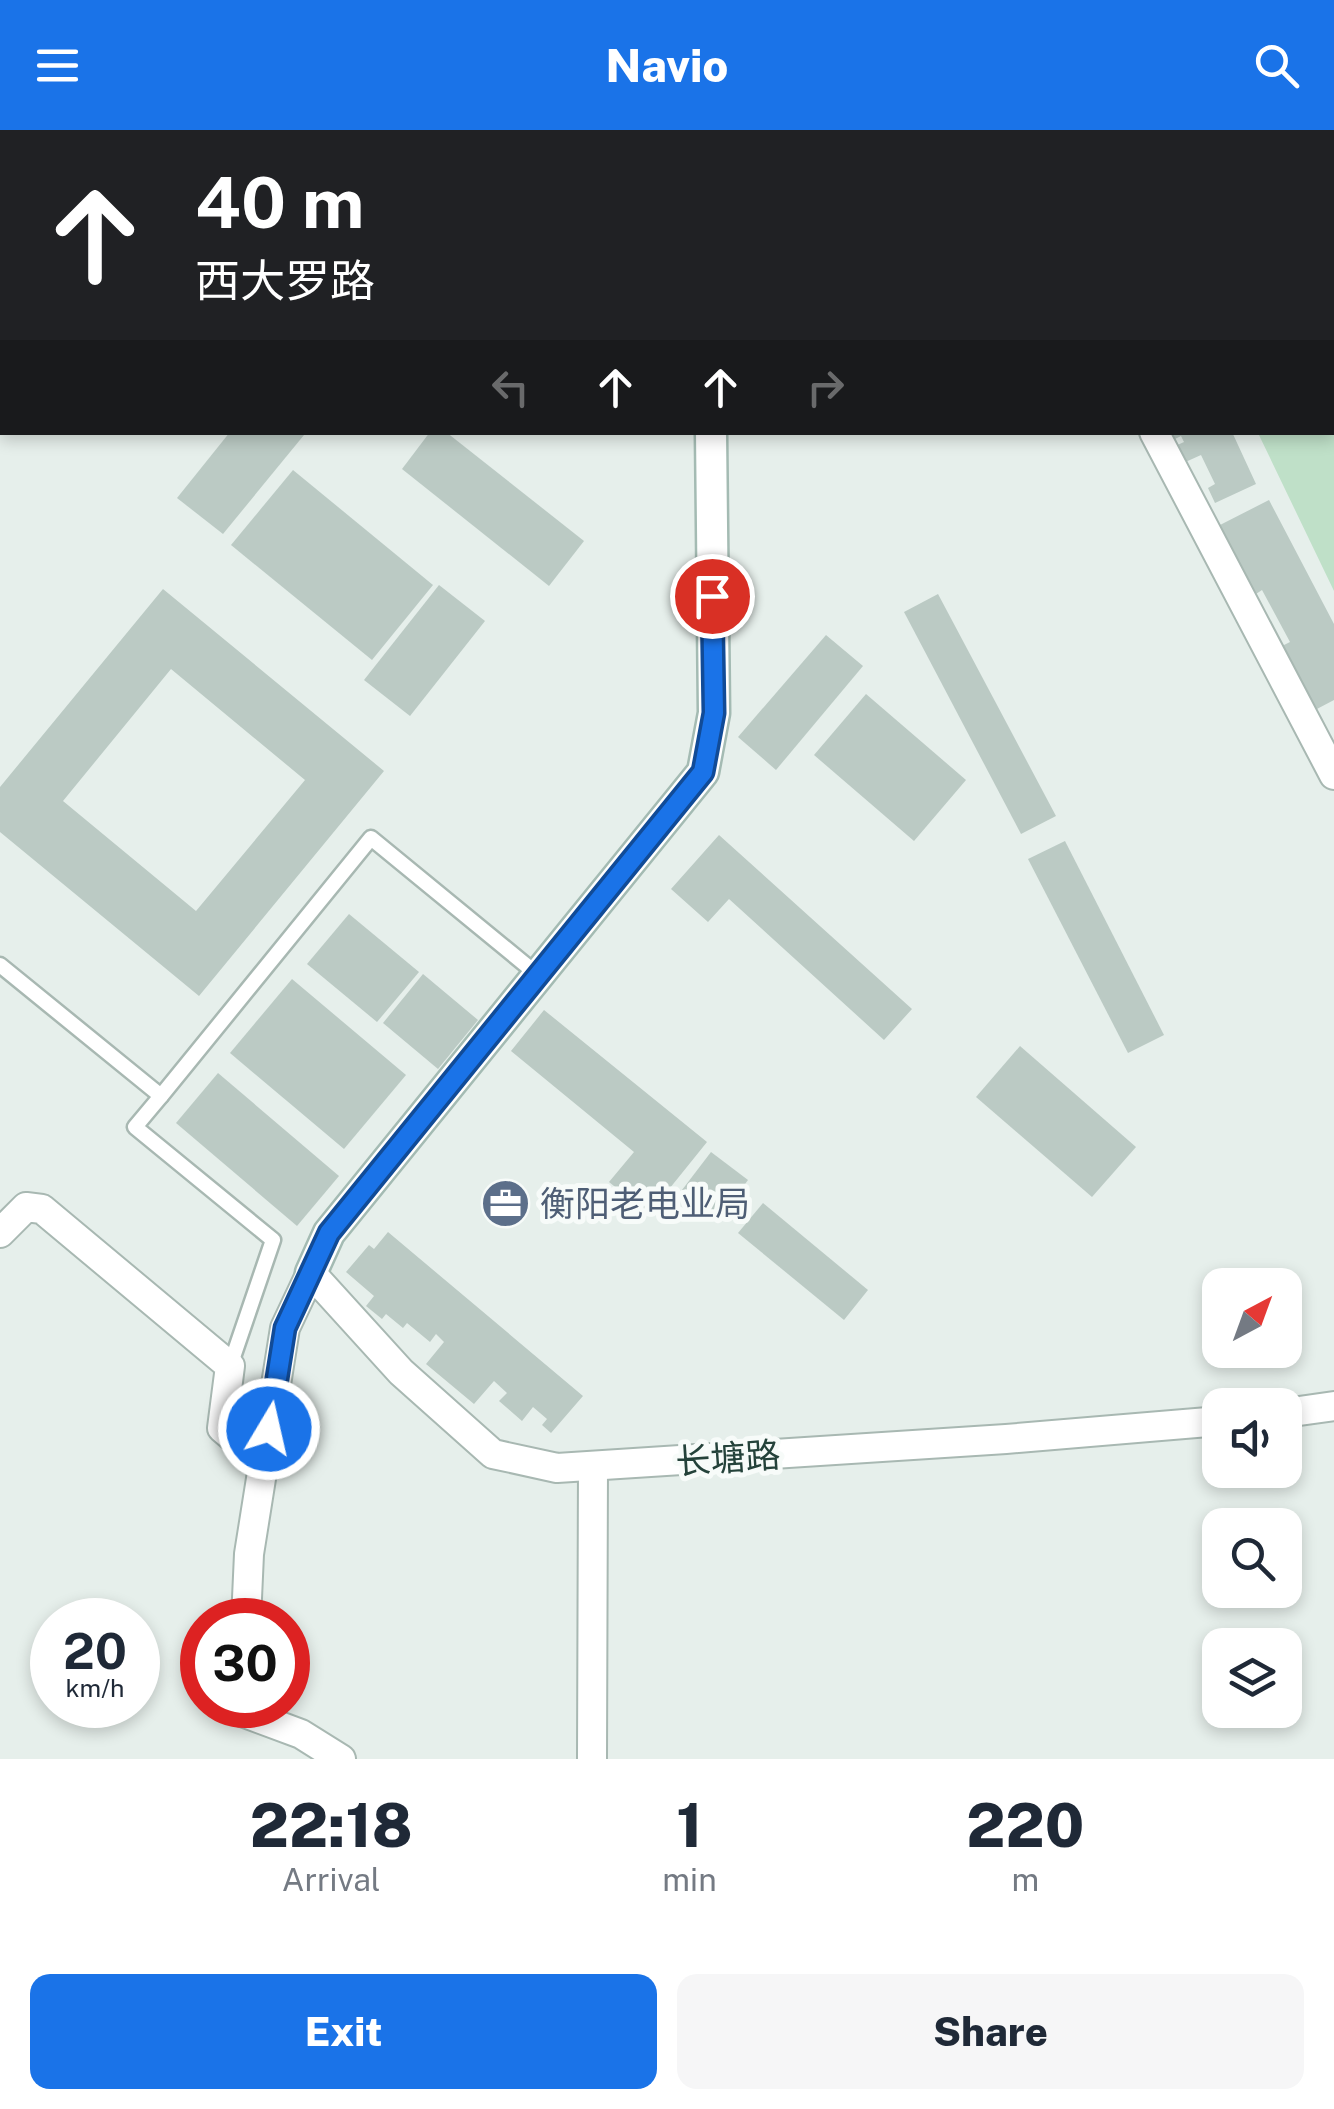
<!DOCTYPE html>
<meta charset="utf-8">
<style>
body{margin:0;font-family:"Public Sans","Noto Sans SC",sans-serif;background:#f6f6f7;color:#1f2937;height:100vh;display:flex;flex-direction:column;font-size:38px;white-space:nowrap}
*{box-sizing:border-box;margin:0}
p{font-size:32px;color:#747a83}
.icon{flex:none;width:55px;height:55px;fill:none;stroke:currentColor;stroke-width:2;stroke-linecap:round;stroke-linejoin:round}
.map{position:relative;height:1629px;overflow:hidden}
.panel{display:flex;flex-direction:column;background:#fff;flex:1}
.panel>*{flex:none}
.banner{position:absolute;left:0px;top:0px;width:1335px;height:305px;box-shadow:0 5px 15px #0003;background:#202124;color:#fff;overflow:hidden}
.needle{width:65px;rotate:41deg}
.buttons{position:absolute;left:1202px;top:1138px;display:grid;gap:20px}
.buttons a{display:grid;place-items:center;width:100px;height:100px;border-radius:20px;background:#fff;box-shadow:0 5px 15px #0003;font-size:50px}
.speed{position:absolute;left:30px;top:1468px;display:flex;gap:20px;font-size:50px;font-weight:700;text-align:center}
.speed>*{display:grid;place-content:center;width:130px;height:130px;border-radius:50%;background:#fff;box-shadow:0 5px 15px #0003;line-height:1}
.speed small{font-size:25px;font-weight:400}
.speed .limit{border:15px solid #d22;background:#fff;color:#111}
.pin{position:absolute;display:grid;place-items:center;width:85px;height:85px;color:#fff;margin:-42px;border:5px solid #fff;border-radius:50%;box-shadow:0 2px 10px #0007}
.me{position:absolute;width:110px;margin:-55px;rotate:9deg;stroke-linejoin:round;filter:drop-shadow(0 0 8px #0008)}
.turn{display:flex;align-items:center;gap:35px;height:210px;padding:0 30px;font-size:45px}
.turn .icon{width:130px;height:130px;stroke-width:2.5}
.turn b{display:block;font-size:70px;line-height:85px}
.lanes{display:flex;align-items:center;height:95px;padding:0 30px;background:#0003;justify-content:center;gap:50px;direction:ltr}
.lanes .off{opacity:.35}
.eta{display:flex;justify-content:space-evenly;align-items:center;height:170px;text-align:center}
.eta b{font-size:60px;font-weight:800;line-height:70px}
.action{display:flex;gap:20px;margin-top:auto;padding:20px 30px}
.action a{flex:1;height:115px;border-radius:20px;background:#1a73e8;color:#fff;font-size:40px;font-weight:800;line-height:115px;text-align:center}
.action a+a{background:#f6f6f7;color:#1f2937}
header{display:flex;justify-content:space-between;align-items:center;height:130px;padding:0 30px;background:#1a73e8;color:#fff;font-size:45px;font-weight:800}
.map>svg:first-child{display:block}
</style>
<header><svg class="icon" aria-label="menu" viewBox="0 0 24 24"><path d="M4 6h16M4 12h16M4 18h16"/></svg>Navio<svg class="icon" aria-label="search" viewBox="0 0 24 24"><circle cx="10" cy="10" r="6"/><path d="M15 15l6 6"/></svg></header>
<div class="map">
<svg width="1334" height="1629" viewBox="0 0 1334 1629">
<rect width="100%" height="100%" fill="#e6efeb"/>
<!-- green -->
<polygon fill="#bfe0c8" points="1265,0 1334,0 1334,461 1258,303 1332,302 1332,2"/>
<!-- building -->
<g fill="#bbcac4" fill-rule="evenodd">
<polygon points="230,302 304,305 223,404 177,368"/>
<polygon points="430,302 446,302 584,411 549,456 402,339"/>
<polygon points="1162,302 1232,302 1256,354 1215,373 1208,358 1215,354 1201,325 1181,334 1173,317 1184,312 1181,306 1167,313"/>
<polygon points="293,340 433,455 372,530 231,415"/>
<polygon points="1269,370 1334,494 1334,570 1315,580 1282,516 1290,512 1262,460 1256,464 1220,395"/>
<polygon points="439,455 485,491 410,586 364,550"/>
<path d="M163,459l221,182 -185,225 -199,-164v-45zM171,539l134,111 -109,131 -133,-110z"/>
<polygon points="938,464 1056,686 1021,704 904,482"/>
<polygon points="826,505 863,536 776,640 738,607"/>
<polygon points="866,564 966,650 914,711 814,625"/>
<polygon points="719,705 912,879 884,910 729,769 708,792 671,759"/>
<polygon points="1065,711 1164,905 1128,923 1028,729"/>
<polygon points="349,784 419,842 377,892 307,834"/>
<polygon points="423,844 478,890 438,939 383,893"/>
<polygon points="292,849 406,945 344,1019 230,923"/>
<polygon points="544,880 707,1012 649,1084 609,1052 634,1022 511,921"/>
<polygon points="1020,916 1136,1017 1092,1067 976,967"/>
<polygon points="218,943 339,1046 297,1096 176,993"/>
<polygon points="711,1022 748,1050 720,1088 682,1060"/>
<polygon points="763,1073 868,1160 844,1190 738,1103"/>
<polygon points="388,1102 583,1266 551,1303 542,1295 547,1289 533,1277 522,1291 499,1271 507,1263 494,1251 474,1274 426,1234 444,1212 436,1204 430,1212 407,1193 403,1198 386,1184 382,1189 366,1176 374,1166 346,1142 369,1115 374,1119"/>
</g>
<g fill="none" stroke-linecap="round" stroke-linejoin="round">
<defs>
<g id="lane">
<polyline points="0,835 161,966 371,708 538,845"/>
<polyline points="161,966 135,997 273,1110 230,1236"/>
</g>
<g id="street">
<polyline points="995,0 996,2"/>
<polyline points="49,2 57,0"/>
<polyline points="0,17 2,16"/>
<polyline points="1154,302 1334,645"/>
<polyline points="0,1103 26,1077 42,1079 230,1236 222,1298 263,1333"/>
<polyline points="1285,1283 1334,1276"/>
<polyline points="246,1490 249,1424 285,1198 311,1143 401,1242 493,1324 557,1338 1006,1309 1220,1291"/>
<polyline points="242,1575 242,1582 301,1604 341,1629"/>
<polyline points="592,1629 593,1336"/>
</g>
<g id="secondary">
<polyline points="782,2 783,0"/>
<polyline points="311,1143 329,1103 703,642 714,583 711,302"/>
</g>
</defs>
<!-- lane casing -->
<use href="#lane" stroke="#a8b8b2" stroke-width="19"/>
<!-- street casing -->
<use href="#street" stroke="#a8b8b2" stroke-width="32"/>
<!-- secondary casing -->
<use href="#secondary" stroke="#a4bbb3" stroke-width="35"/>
<!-- lane -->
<use href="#lane" stroke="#fff" stroke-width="14"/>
<!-- street -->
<use href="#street" stroke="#fff" stroke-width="28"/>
<!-- secondary -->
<use href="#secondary" stroke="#fff" stroke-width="30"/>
</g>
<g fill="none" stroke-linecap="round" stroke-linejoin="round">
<defs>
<polyline id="route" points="269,1299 285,1198 329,1103 703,642 714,583 712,466"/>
</defs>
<!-- route casing -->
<use href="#route" stroke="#114b97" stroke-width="25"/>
<!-- route -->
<use href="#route" stroke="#1a73e8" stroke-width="18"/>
</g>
<!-- icons -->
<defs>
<symbol id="office-disc" viewBox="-11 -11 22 22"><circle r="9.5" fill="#5c6f8a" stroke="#f7fbf9"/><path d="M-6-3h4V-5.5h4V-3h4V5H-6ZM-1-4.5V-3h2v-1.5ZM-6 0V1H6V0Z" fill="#fff"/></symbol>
</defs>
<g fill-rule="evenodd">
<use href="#office-disc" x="478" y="1046" width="55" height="55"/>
</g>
<g text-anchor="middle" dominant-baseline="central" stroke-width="10" stroke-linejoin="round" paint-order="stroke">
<!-- service labels -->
<g font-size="35" fill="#4e5e75" stroke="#f7fbf9" text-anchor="start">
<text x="540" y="1073">衡阳老电业局</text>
</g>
<!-- street labels -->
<g font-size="35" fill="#24423a" stroke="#f7fbf9">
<text transform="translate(728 1328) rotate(-4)">长塘路</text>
</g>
</g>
</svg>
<div class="buttons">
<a><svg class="needle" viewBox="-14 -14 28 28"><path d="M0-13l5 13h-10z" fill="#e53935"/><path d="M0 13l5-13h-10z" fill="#747a83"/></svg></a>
<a><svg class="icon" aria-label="sound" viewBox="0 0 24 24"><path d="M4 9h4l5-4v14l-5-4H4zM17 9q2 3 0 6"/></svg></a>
<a><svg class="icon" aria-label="search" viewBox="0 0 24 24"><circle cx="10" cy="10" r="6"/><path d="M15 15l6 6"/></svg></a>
<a><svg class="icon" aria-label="layers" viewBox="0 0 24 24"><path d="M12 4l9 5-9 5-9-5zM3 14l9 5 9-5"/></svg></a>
</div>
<div class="speed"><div>20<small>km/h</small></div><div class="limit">30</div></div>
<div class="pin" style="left:712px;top:466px;background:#d93025"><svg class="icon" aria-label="arrive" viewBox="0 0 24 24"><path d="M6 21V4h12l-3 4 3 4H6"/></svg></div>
<svg class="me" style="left:269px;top:1299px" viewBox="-20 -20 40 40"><circle r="17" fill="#1a73e8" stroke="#fff" stroke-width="3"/><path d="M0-11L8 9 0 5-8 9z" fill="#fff"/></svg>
<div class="banner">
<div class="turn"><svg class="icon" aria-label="ahead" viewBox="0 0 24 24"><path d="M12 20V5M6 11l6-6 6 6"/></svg><div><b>40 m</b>西大罗路</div></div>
<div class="lanes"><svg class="icon off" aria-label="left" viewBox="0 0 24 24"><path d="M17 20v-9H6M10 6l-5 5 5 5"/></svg><svg class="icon" aria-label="ahead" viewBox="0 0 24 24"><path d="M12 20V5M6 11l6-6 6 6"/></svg><svg class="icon" aria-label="ahead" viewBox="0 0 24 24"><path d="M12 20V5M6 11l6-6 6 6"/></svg><svg class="icon off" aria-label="right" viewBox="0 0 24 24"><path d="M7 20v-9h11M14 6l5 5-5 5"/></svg></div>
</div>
</div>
<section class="panel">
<div class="eta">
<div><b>22:18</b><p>Arrival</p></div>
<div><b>1</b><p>min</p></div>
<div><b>220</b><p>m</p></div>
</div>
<div class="action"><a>Exit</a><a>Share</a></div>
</section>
